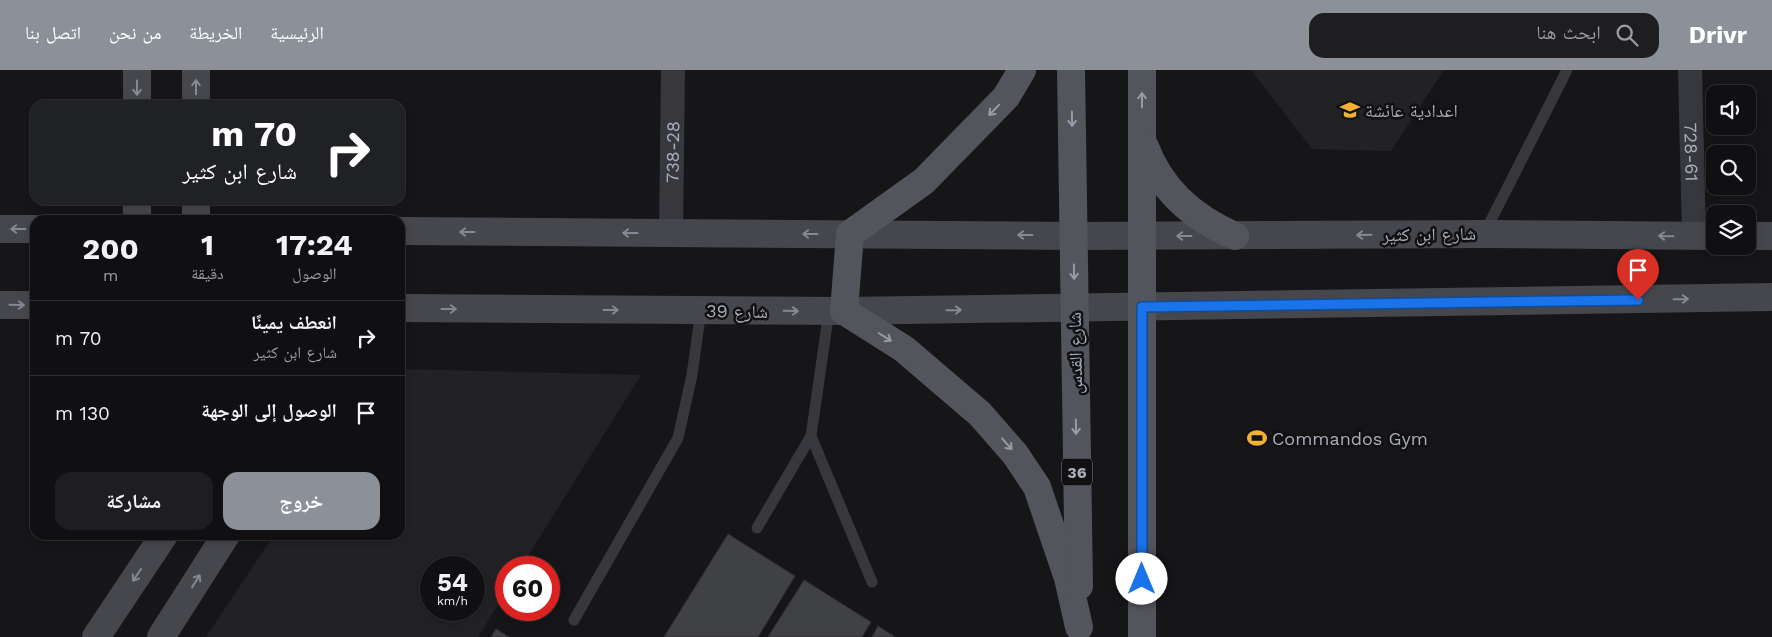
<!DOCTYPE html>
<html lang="ar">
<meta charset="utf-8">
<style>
body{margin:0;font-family:"Work Sans","Noto Naskh Arabic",sans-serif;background:#1e1e20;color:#f1f3f6;direction:rtl;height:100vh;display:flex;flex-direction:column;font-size:19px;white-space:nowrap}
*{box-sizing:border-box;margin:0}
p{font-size:16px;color:#9c9d9f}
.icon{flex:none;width:28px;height:28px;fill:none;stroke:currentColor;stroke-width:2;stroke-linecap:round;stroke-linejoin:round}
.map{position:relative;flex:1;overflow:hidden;direction:ltr}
.details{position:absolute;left:30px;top:145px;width:375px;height:325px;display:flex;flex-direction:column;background:#101012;border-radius:15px;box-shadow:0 2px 8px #0003,0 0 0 1px #303032;direction:rtl}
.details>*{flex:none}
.guide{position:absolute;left:30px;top:30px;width:375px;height:105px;border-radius:15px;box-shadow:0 2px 8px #0003,0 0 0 1px #303032;direction:rtl;background:#202124;color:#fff;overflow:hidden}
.controls{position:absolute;left:1706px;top:15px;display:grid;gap:10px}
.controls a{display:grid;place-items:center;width:50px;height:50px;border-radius:10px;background:#101012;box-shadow:0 2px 8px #0003,0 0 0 1px #303032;font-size:25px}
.speed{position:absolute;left:420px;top:486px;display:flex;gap:10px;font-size:25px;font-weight:700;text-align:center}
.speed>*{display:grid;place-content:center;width:65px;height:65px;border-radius:50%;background:#101012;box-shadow:0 2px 8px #0003,0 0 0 1px #303032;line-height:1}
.speed small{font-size:12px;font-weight:400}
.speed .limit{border:8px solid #d22;background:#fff;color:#111}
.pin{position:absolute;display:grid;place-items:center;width:42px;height:42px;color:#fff;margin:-51px -21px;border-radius:50% 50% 50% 0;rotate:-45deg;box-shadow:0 0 5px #0007}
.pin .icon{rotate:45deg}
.me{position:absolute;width:55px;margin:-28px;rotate:0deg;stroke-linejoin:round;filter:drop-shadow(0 0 4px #0008)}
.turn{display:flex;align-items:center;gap:18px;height:105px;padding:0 25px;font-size:22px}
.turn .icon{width:65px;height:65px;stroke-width:2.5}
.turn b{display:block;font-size:35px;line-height:42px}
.eta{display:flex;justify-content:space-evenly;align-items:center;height:85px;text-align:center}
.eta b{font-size:30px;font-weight:700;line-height:35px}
.action{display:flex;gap:10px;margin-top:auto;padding:10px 25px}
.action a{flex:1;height:58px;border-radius:15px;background:#8c9099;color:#fff;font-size:20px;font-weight:700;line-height:58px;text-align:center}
.action a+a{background:#1e1e20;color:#f1f3f6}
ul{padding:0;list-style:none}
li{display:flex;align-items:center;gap:15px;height:75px;padding:0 25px;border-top:1px solid #303032}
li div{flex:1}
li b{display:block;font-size:19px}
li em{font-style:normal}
header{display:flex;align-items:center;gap:30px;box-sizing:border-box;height:70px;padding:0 25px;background:#8c9099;color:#fff}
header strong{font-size:24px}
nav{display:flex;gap:28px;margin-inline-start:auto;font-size:18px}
.search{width:350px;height:45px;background:#1e1e20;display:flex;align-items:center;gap:12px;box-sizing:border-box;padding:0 18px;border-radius:15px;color:#9c9d9f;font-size:19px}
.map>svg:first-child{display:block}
</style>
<header>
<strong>Drivr</strong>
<div class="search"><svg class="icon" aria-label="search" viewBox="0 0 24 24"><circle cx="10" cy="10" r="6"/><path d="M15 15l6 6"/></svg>ابحث هنا</div>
<nav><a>الرئيسية</a><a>الخريطة</a><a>من نحن</a><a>اتصل بنا</a></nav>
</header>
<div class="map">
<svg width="1772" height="567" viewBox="0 0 1772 567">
<rect width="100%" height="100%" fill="#161618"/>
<!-- built -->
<g fill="#222225" fill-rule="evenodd">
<polygon points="1251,0 1444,0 1391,81 1312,79"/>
<path d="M400,299l241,6 -120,192 -15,1v24l-28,45h-272l68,-102h126zM431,498h43v42h-43z"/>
</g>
<!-- building -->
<g fill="#404145" stroke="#303034">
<polygon points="728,464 795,506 758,567 664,567"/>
<polygon points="804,510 871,552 862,567 768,567"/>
<polygon points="878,556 895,567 872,567"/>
<polygon points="496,559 509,567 491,567"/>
</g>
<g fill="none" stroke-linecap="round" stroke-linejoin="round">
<!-- lane -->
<g stroke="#37383d" stroke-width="11">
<polyline points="1484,164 1567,0"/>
<polyline points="829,241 811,366 872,512"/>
<polyline points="757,458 811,366"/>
<polyline points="574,550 678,368 692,305 701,240"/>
</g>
<!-- street -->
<g stroke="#37383d" stroke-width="24">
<path id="s1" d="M1690,0l4,166"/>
<path id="s2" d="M671,163l2,-163"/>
</g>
<!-- secondary -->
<g stroke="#45474d" stroke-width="28">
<polyline points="196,0 196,35"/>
<polyline points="137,35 137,0"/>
<polyline points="196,130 196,150"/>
<polyline points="137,150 137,130"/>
<polyline points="0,159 35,159"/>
<polyline points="400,161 1074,166 1484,164 1715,166"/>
<polyline points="1748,166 1772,166"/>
<polyline points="0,235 35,235"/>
<polyline points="400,238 844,241 1772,227"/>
<polyline points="96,567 164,465"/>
<polyline points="161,567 226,465"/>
</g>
<!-- primary -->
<g stroke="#53555c" stroke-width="28">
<polyline points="1022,0 1006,27 924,111 850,164 844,241 904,279 980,344 1015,384 1037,417 1068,508 1079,557"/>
<polyline points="1071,0 1079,516"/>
<polyline points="1142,0 1142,567"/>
<path d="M1145,77c16,43 48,71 90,89"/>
</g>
</g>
<!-- one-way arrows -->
<defs><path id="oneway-shaft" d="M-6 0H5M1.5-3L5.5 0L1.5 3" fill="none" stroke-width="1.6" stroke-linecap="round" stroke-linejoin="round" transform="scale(1.25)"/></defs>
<g stroke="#858993">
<use href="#oneway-shaft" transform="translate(196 17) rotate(-90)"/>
<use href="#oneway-shaft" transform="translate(137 18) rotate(90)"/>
<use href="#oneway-shaft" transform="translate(18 159) rotate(-180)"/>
<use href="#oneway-shaft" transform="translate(467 162) rotate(-180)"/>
<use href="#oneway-shaft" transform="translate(630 163) rotate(-180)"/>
<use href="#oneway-shaft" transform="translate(810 164) rotate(-180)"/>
<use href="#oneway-shaft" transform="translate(1025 165) rotate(-180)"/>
<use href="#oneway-shaft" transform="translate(1364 165) rotate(179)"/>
<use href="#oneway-shaft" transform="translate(1184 166) rotate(-180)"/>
<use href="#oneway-shaft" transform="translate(1666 166) rotate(-179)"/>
<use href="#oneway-shaft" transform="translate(1681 229) rotate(-1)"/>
<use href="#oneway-shaft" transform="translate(17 235) rotate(1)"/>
<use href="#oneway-shaft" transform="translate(449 239)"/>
<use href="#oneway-shaft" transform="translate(611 240)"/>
<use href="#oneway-shaft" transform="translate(954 240) rotate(-1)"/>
<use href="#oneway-shaft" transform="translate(791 241) rotate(1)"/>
<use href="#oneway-shaft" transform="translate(137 505) rotate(124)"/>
<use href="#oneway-shaft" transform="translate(196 511) rotate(-58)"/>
</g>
<g stroke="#979ba6">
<use href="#oneway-shaft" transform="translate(1142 30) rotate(-90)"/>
<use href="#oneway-shaft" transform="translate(994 40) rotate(134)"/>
<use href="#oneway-shaft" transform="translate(1072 49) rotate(89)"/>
<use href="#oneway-shaft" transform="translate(1074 202) rotate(89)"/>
<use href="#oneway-shaft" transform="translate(885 267) rotate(32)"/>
<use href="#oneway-shaft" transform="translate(1076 357) rotate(89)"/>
<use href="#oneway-shaft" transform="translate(1007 374) rotate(48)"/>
</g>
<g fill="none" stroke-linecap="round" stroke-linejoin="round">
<defs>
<polyline id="route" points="1142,509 1142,237 1638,230"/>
</defs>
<!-- route casing -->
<use href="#route" stroke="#114b97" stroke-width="12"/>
<!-- route -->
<use href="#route" stroke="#1a73e8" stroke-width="9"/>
</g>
<!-- icons -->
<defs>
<symbol id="school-bare" viewBox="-9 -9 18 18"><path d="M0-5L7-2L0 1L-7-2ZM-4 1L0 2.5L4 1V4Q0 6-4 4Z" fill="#f2b134" stroke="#111113" stroke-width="2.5" paint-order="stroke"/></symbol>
<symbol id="stadium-bare" viewBox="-9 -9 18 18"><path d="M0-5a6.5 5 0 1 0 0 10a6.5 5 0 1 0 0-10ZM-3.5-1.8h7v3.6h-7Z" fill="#f2b134" stroke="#111113" stroke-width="2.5" paint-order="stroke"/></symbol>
</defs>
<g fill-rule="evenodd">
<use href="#school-bare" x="1336" y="26" width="28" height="28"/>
<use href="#stadium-bare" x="1243" y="354" width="28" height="28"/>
</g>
<g text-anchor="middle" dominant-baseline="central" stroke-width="5" stroke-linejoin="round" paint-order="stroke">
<!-- shield labels -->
<rect fill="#111113" stroke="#7b7e86" stroke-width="1" x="1062" y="388.5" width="30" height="27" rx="4"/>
<g font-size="16" font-weight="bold" fill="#a8adb8">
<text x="1077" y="402">36</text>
</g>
<!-- poi labels -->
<g font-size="18" fill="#a8adb8" stroke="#111113" text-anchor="start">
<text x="1365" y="40">اعدادية عائشة</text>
<text x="1272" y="368">Commandos Gym</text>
</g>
<!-- street labels -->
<g font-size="18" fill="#a8adb8" stroke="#111113">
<text stroke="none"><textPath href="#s2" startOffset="81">738-28</textPath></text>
<text stroke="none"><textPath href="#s1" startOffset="82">728-61</textPath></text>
<text transform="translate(1429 164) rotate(-1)">شارع ابن كثير</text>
<text transform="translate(737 241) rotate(1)">شارع 39</text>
<text transform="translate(1075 283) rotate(-91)">شارع القدس</text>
</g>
</g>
</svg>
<div class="controls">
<a><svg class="icon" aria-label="sound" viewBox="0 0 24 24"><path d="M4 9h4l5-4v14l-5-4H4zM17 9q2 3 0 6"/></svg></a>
<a><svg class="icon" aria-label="search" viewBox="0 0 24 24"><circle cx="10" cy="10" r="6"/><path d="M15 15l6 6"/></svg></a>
<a><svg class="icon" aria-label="layers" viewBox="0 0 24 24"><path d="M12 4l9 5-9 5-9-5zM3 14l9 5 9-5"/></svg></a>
</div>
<div class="speed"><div>54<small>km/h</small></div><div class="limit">60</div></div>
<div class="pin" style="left:1638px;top:230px;background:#d93025"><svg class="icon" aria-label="arrive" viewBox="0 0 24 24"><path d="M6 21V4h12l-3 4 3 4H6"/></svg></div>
<svg class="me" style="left:1142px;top:509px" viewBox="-20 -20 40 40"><circle r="19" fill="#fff"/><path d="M0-13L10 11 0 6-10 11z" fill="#1a73e8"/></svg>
<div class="guide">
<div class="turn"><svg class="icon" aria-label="right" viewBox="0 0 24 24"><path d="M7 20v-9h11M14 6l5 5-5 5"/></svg><div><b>70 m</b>شارع ابن كثير</div></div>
</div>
<section class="details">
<div class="eta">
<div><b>17:24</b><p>الوصول</p></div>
<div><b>1</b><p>دقيقة</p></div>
<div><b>200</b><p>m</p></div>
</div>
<ul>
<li><svg class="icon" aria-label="right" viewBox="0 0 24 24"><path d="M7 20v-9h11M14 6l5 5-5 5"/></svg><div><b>انعطف يمينًا</b><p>شارع ابن كثير</p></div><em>70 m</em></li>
<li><svg class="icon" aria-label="arrive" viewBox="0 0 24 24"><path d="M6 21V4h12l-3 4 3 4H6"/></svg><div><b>الوصول إلى الوجهة</b></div><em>130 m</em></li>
</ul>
<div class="action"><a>خروج</a><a>مشاركة</a></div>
</section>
</div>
